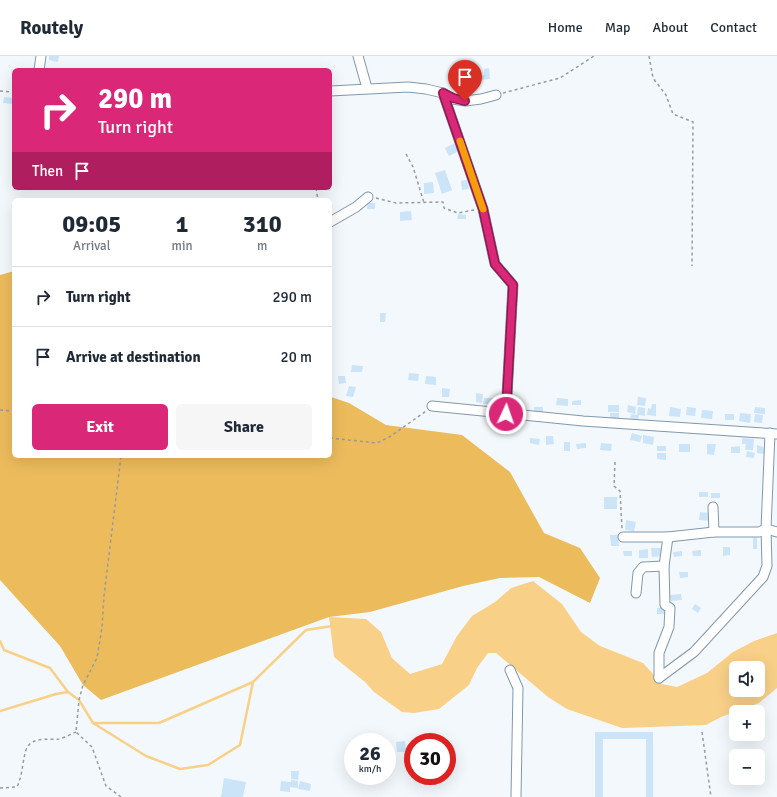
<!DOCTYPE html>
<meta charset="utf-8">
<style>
body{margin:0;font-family:Signika,sans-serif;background:#f6f6f7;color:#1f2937;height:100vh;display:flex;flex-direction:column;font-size:15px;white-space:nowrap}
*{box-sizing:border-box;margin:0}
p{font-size:13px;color:#747a83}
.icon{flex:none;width:22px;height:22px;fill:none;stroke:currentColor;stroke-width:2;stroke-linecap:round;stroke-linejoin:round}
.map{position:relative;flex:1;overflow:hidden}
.side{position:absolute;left:12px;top:142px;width:320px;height:260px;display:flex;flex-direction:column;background:#fff;border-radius:6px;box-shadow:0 4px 16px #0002}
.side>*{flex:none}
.banner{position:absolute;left:12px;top:12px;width:320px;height:122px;border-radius:6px;box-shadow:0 4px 16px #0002;background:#db2777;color:#fff;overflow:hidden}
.controls{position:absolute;left:729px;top:605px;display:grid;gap:8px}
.controls a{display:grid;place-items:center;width:36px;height:36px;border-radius:6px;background:#fff;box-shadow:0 4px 16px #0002;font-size:20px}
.speed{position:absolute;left:344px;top:677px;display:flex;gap:8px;font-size:20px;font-weight:700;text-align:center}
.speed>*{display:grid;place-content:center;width:52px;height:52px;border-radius:50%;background:#fff;box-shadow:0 4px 16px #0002;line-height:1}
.speed small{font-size:10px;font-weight:400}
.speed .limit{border:6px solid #d22;background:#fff;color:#111}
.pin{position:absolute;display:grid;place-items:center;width:34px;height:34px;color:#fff;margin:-41px -17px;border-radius:50% 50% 50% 0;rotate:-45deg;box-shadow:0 0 4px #0007}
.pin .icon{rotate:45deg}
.me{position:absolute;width:44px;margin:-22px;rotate:3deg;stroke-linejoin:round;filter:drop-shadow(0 0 3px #0008)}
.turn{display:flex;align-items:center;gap:14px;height:84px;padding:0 20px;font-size:18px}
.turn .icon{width:52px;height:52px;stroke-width:2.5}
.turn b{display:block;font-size:28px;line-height:34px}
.then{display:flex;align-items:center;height:38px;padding:0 20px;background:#0003;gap:8px;font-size:15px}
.eta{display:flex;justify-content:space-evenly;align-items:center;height:68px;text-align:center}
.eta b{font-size:24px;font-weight:700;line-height:28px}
.cta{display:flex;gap:8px;margin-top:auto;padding:8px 20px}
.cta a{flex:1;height:46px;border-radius:6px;background:#db2777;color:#fff;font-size:16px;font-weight:700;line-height:46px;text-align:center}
.cta a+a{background:#f6f6f7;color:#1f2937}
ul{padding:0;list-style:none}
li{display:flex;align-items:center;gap:12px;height:60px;padding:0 20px;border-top:1px solid #e0e1e3}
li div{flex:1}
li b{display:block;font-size:15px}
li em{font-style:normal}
header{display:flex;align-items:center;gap:24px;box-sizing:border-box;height:56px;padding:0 20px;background:#fff;border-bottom:1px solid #e0e1e3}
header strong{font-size:19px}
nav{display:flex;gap:22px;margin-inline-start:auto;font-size:14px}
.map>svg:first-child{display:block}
</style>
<header>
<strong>Routely</strong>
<nav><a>Home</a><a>Map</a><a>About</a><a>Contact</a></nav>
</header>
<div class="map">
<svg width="777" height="741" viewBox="0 0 777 741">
<rect width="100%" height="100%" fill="#f3f8fc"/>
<!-- forest -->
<polygon fill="#ecbb5c" points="14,215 14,400 330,400 330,338 331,341 349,347 386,369 462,379 510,416 544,477 580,492 600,522 590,547 539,521 500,522 463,530 370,556 329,561 101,644 83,629 60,590 0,524 0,219"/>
<!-- water -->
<path fill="#f8d088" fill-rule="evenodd" d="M533,525l29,23 19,28 19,14 43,17 19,21 15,3 30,-14 26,-21 21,-11 23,-8v55l-18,15 -38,14 -15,8 -84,3 -55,-19 -19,-12 -52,-44h-8l-11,15 -8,17 -30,24 -25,4 -12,-1 -28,-20 -9,-10 -31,-25 -5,-40 37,2 15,13 11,26 18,16 32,-10 15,-28 15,-20 23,-14 16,-14zM736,612h22v22h-22z"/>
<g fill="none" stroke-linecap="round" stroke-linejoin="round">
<!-- stream -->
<g stroke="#f8d088" stroke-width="2.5">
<polyline points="0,585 4,594 50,612 68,636 79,644 93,667 159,667 253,626 306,574 332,570"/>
<polyline points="0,655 56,638 68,636"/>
<polyline points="93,667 146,700 180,713 208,709 240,689 253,626"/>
</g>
</g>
<!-- building -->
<g fill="#cbe4f7">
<polygon points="49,0 59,0 58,6 49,4"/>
<polygon points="489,12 490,23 479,24 479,20 484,19 484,13"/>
<polygon points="475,28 476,35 467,36 466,30"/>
<polygon points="4,41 13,42 13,48 3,47"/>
<polygon points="455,87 459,95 449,100 445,92"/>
<polygon points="445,114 452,134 442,138 435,117"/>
<polygon points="467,124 469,133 462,134 461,125"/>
<polygon points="433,126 434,137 424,138 424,127"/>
<rect x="367" y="147" width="8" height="6"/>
<polygon points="411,155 412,164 400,165 400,156"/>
<polygon points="458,158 466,159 466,163 457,163"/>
<polygon points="380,257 386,257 385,266 380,266"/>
<polygon points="352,309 363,310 362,316 351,316"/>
<polygon points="409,317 419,318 418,325 408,324"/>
<polygon points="338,320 345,320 346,327 339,328"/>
<polygon points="426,320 436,321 436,329 425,328"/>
<polygon points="349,330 356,331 353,341 346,340"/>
<polygon points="442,332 450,333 449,341 442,341"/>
<polygon points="476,337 483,338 482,347 476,346"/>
<polygon points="638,341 646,342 645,350 637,349"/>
<polygon points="484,342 493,342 492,348 483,348"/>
<polygon points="557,342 568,343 568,350 556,349"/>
<polygon points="581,344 581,349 572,349 572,345"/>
<polygon points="652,348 656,348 656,360 647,359 648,352 651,353"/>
<rect x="608" y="349" width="11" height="7"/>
<polygon points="628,349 636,351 635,358 627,356"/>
<rect x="534" y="351" width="9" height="5"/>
<polygon points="638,351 645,352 645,360 639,359 638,363 630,362 631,358 637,359"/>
<polygon points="670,351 681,353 680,361 669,360"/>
<polygon points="687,351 696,352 695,360 686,359"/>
<polygon points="755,351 765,352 765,358 754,357"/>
<polygon points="702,354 713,355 712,363 701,362"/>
<rect x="610" y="357" width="9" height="5"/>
<polygon points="740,357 751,358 750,367 739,365"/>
<rect x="725" y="358" width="9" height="6"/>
<polygon points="755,358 763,359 762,367 754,366"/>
<polygon points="632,377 642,380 640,386 630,384"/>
<polygon points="643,379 654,381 653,389 643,387"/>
<polygon points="546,380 553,380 554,388 546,389"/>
<polygon points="530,382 540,383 539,389 530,387"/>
<polygon points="742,382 754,383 753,394 745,394 746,388 742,388"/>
<rect x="564" y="386" width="6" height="9"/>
<polygon points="586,387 586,392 577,393 576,388"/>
<polygon points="601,387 612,388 611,395 600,394"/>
<rect x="679" y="388" width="11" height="8"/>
<polygon points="707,388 716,388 714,399 707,398"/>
<polygon points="757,389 766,392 765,398 757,397"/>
<rect x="657" y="390" width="9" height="5"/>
<polygon points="740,390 740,397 731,397 731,391"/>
<polygon points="747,395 755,397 754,402 746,401"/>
<polygon points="657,397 666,397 666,404 657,403"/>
<rect x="699" y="436" width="9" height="5"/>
<rect x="711" y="437" width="9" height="5"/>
<rect x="604" y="441" width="13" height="12"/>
<polygon points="700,456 711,457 710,465 699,464"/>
<polygon points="626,464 636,466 634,475 625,474"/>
<polygon points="610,479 618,479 619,490 611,490"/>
<rect x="753" y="482" width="4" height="11"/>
<polygon points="723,491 730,491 730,499 723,500"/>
<polygon points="651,492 662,492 662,500 652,501"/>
<polygon points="648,493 648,502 639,502 639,494"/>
<polygon points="701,494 701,500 693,500 692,495"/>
<polygon points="623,495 632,495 632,500 624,500"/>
<polygon points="682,495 682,500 674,501 673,496"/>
<polygon points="679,516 688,516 688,521 680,522"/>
<polygon points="681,538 682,544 671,545 670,539"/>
<polygon points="695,548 701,552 698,557 692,553"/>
<rect x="657" y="552" width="10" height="6"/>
<polygon points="595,676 653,676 653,741 646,741 646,683 603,683 603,741 595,741"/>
<polygon points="405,685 406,696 397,696 396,686"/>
<polygon points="291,715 299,715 298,724 291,723"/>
<polygon points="372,720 386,720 387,724 373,726"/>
<polygon points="224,722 246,726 243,741 221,741"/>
<polygon points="291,724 298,725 298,732 290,731 290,736 280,735 281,725 291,726"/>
<polygon points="300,725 311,728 310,735 298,733"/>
</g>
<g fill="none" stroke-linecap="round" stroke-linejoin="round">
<defs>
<g id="minor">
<polyline points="358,0 367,32"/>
<polyline points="39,14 41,0"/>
<polyline points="330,35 408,31 426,33 443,37 453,43 465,45 481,43 496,39"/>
<polyline points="443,37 483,153 495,208 513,229 506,358"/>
<polyline points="330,166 356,151 368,141"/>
<polyline points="432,350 583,365 777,378"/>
<polyline points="713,451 714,476"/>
<polyline points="623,481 668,481 714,476 759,476 766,473 777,476"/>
<polyline points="636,537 638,517 643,511 664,510"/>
<polyline points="510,614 518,632 516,741"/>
<polyline points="659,622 694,596 763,521 767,510 766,473 770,377"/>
<polyline points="659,622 659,597 669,571 670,552 665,549 664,510 668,481"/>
</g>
</defs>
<!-- minor casing -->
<use href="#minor" stroke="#8198ab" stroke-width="11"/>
<!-- path -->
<g stroke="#959ca1" stroke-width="1.5" stroke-dasharray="3 3" stroke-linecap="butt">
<polyline points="649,0 653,22 666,39 673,58 693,66 692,210"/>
<polyline points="0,35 14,36"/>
<polyline points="503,37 560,22 594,0"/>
<polyline points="406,98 413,111 424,147"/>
<polyline points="316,132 318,144"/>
<polyline points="376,142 396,147 443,146 444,152 458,157 474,154"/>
<polyline points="0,354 14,355"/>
<polyline points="330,382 377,387 391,380 426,355"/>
<polyline points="615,406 614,430 620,435 622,473"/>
<polyline points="702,676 711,741"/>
<path d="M0,732l17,-1c6,-13 5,-24 9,-37 5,-14 22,-10 33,-11 5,-1 12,-5 17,-7"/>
<polyline points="121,741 106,730 92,691 76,676 79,644 83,629 97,602 102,571 104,540 121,400"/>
</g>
<!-- minor -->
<use href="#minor" stroke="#fff" stroke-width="9"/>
</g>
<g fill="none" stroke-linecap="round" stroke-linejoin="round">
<defs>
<polyline id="route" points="465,45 453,42 443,37 483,153 495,208 513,229 506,358"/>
</defs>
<!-- route casing -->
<use href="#route" stroke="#8e194d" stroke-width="10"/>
<!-- route -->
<use href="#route" stroke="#db2777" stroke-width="7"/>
<!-- slow -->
<polyline stroke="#f59e0b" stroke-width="7" points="460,85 483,153"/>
</g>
</svg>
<div class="controls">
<a><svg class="icon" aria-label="sound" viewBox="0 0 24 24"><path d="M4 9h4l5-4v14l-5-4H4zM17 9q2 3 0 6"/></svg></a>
<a>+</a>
<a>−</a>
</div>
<div class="speed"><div>26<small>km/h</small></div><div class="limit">30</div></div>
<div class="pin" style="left:465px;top:45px;background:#d93025"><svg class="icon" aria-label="arrive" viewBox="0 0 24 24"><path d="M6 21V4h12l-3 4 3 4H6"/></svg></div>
<svg class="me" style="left:506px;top:358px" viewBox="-20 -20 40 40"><circle r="17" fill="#db2777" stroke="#fff" stroke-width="3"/><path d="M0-11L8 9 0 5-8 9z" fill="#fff"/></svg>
<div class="banner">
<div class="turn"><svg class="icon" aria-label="right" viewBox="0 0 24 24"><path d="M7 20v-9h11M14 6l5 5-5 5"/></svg><div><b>290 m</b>Turn right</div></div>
<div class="then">Then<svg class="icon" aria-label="arrive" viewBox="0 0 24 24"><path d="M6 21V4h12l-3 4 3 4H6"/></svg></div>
</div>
<section class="side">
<div class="eta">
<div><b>09:05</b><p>Arrival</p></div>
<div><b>1</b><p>min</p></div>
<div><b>310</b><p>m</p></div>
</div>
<ul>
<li><svg class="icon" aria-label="right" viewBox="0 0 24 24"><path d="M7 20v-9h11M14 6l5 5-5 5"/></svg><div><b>Turn right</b></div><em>290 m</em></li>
<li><svg class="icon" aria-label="arrive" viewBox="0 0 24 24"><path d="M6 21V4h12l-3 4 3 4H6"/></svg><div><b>Arrive at destination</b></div><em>20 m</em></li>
</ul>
<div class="cta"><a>Exit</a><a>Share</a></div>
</section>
</div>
